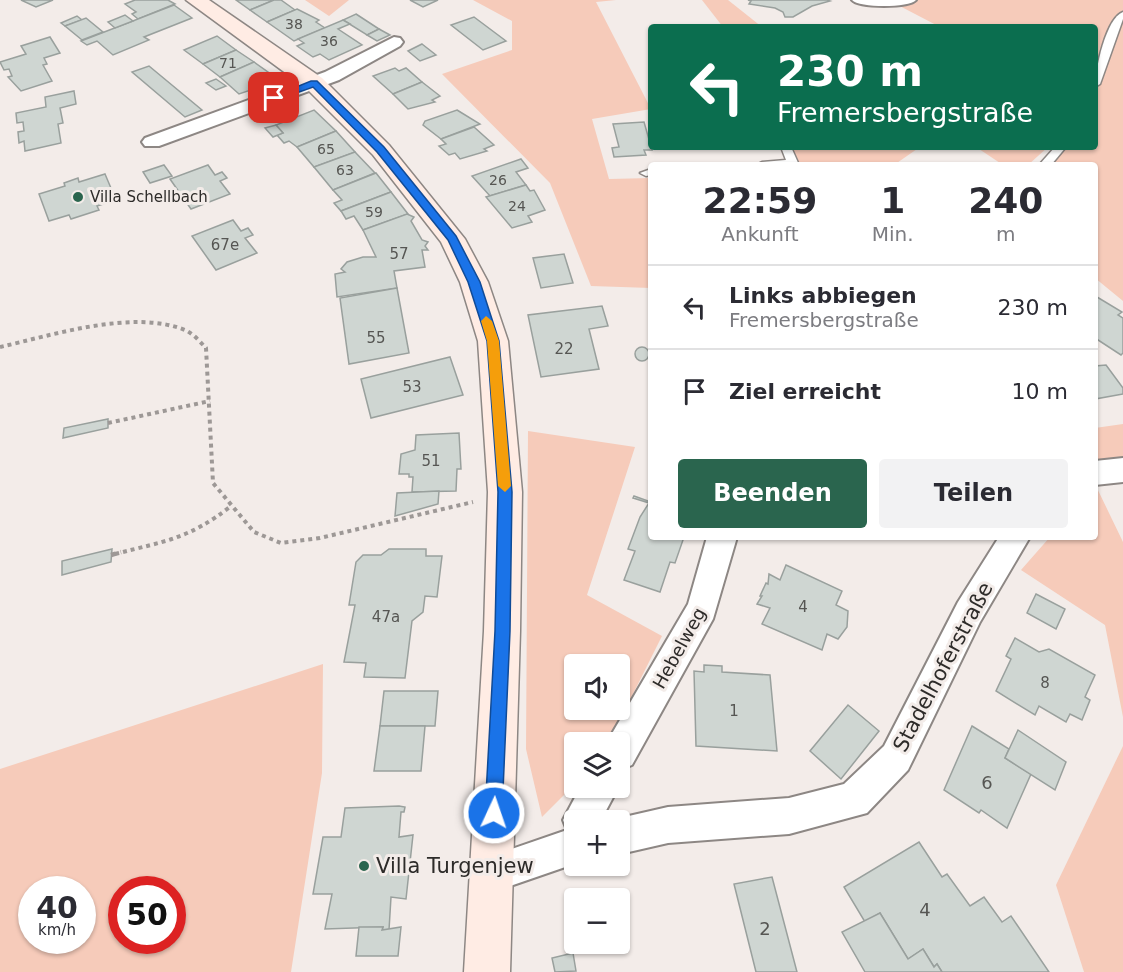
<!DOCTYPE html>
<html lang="de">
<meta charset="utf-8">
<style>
body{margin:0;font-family:"DejaVu Sans",sans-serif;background:#f2f2f3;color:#2b2b33;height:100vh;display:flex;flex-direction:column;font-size:22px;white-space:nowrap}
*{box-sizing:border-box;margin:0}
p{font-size:20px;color:#7c7c81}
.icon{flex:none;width:33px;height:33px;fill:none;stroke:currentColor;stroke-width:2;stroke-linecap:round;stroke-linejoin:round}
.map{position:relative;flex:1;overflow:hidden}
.sheet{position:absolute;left:648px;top:162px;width:450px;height:378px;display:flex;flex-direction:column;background:#fff;border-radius:6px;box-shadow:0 2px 4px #0004}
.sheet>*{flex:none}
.top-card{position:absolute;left:648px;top:24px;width:450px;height:126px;border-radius:6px;box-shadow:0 2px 4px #0004;background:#0b6e4f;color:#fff;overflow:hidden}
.tools{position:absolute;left:564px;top:654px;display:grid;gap:12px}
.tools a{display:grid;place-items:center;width:66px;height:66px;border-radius:6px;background:#fff;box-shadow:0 2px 4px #0004;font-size:30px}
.speed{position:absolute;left:18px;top:876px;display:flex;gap:12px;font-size:30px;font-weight:700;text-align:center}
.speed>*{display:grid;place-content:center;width:78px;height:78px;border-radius:50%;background:#fff;box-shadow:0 2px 4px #0004;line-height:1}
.speed small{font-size:15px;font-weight:400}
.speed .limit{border:9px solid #d22;background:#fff;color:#111}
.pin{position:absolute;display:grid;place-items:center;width:51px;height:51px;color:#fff;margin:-26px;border-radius:12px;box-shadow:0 3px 9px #0006}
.me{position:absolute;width:66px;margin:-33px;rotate:3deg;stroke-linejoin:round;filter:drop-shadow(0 0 4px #0008)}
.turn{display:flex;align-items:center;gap:21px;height:126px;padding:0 30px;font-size:27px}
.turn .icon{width:78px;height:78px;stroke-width:2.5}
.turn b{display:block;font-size:42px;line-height:51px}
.eta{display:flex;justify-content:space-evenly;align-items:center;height:102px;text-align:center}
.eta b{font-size:36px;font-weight:700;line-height:42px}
.cta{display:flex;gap:12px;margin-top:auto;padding:12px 30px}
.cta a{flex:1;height:69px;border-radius:6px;background:#2a654e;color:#fff;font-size:24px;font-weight:700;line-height:69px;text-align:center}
.cta a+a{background:#f2f2f3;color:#2b2b33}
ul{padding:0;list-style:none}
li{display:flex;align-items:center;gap:18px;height:84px;padding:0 30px;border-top:2px solid #e1e1e2}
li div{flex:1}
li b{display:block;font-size:22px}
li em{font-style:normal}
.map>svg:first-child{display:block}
</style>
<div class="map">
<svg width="1123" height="972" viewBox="0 0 1123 972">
<rect width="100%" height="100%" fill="#f3ece9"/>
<!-- green -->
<g fill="#f6cbba" fill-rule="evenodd">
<polygon points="305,0 349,0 329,16"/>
<polygon points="473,0 616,0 596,2 651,109 592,119 609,179 651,178 651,288 591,286 550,183 442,74 512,50 512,21"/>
<polygon points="702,0 728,0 762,27 723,27"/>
<polygon points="861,0 1123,0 1123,301 1095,278 1095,165 1045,165 1061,147 1095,147 1095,27 940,27 892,2"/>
<polygon points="792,147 913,147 917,149 894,165 800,165"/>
<polygon points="976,147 1048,147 1028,165 1003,165"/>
<polygon points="1123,424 1123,464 1095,465 1095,428"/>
<path d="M528,431l107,16 -48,148 75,41 -53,106h-35v43l-32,32 -16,-68zM574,664h46v46h-46z"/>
<polygon points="1095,484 1123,542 1123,717 1105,625 1021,570 1050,537 1095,537"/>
<path d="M323,664l-1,109 -31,199h-291v-203zM32,890h50v50h-50zM122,890h50v50h-50z"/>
<polygon points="1123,746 1123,972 1084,972 1056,885"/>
</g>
<!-- building -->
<g fill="#cfd6d2" stroke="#99a09d" stroke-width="1.5">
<polygon points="21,0 53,0 36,7"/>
<polygon points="135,0 168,0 175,4 138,19 132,14 136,12 125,4"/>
<polygon points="236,0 274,0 250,10"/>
<polygon points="274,0 281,0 295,10 267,22 250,10"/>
<polygon points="410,0 438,0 423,7"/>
<polygon points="748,0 827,0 830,1 812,6 793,17 785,17 783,12 775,8 749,4 751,1"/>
<polygon points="174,5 192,18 144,37 149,40 113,55 97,41 87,45 81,41"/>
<polygon points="297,9 319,20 316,22 325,28 294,41 267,22"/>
<polygon points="356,14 379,29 367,35 343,20"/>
<polygon points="125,15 133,21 115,28 108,22"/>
<polygon points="77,16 82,20 65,26 61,23"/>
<polygon points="474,17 506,41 483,50 451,25"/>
<polygon points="86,18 103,32 82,40 65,26"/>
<polygon points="343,20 350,24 338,29 362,45 329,60 320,54 313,57 297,46 304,43 298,39"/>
<polygon points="379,29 390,35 377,41 367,35"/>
<polygon points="217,36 236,50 203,64 184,50"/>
<polygon points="50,37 60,53 44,58 47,64 43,65 52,81 21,91 8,77 12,76 9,69 4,70 0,62 26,54 21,46"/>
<polygon points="422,44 436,55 420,61 408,51"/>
<polygon points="236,50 254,62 220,77 203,64"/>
<polygon points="254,62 275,77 272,83 239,94 220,77"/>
<polygon points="149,66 202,110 185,117 132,72"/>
<polygon points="395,68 399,71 406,68 422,82 393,94 373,76"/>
<polygon points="216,79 226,86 216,90 206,83"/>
<polygon points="422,82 440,96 432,100 435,102 408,109 393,94"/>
<polygon points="74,91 76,104 60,108 63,123 58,124 61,143 25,151 24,141 19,143 18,132 24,131 23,122 17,123 16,113 46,107 45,97"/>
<polygon points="314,110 336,131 297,147 289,141 284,143 277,135 283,133 276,125"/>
<polygon points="457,110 480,124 441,139 423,125 425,121"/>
<polygon points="644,122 652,150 644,150 646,155 614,157 612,148 619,147 613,124"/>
<polygon points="276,125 283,133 273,137 265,128"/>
<polygon points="474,127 494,145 484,149 487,151 460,159 455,153 449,155 439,146 446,144 441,139"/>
<polygon points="336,131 355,152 314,167 297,147"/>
<polygon points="355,152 375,173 333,190 314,167"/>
<polygon points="521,159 528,168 516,172 526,185 490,196 472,176"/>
<polygon points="164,165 172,176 150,183 143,172"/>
<polygon points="208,165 215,175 222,172 227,178 220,181 230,194 191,209 170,179"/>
<polygon points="376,173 391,192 341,211 334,203 342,200 333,190"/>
<polygon points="105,174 116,200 97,206 99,210 71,219 69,215 49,221 39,194 65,186 64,183 78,178 79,182"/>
<polygon points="526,185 530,191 534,190 545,210 528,216 532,222 512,228 486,197"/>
<polygon points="391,192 408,214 363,230 354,216 346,219 341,211"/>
<polygon points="407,214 414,217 411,221 422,240 428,242 425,246 428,250 422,250 425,267 394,271 397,288 337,297 335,274 345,272 341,269 347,262 363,257 376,257 363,230"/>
<polygon points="233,220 241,231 248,228 253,235 245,238 257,253 216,270 192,236"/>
<polygon points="564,254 573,283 541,288 533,258"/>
<polygon points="397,288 409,353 349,364 340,298"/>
<polygon points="1097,297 1122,312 1118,315 1123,318 1123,353 1121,355 1095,338"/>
<polygon points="602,306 608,326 589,329 599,369 541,377 528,315"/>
<circle cx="642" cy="354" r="7"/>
<polygon points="450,357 463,395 371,418 361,379"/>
<polygon points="1106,365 1123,388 1123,394 1095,399 1095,366"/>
<polygon points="108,419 108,428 63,438 64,428"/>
<polygon points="459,433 461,469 457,469 456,491 412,492 413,477 409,477 409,474 399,474 401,454 415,450 416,435"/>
<polygon points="439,491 438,504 395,516 397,493"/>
<polygon points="634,496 651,502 651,537 684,537 675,563 670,562 660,592 624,580 635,551 628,549 640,517 649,503 633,498"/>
<polygon points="112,549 111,562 62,575 62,561"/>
<polygon points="389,549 426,549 426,556 442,556 437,597 425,596 423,612 412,621 405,678 364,677 366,663 344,662 355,605 349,605 356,562 363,555 381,555"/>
<polygon points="786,565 842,591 836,605 848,611 847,627 838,639 827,634 822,650 762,624 770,608 757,604 762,596 760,596 766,583 768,584 769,574 780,580"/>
<polygon points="1036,594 1065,609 1056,629 1027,613"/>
<polygon points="1015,638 1039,652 1049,649 1095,675 1085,697 1090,700 1082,720 1070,714 1066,722 1039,706 1035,715 996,691 1011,659 1006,656"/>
<polygon points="704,665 722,666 722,672 770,675 777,751 696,746 694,671 704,672"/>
<polygon points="384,691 438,691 435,726 380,726"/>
<polygon points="848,705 879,731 841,779 810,751"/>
<polygon points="380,726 425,726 421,771 374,771"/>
<polygon points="972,726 1009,749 1005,758 1031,774 1007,828 981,810 979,813 944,790"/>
<polygon points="1018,730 1066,762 1055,790 1005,758"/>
<polygon points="399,806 405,807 404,812 401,812 399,837 413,835 406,899 391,897 389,930 382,930 383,927 325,929 332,894 313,894 323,837 341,837 345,808"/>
<polygon points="919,842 942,877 947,874 970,906 984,897 1002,922 1011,916 1049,972 942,972 937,964 934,967 923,949 908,959 880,913 865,922 844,887"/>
<polygon points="772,877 797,972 756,972 734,884"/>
<polygon points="880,913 908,959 923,949 934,967 937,964 942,972 865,972 842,932"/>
<polygon points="359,927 383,927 382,930 401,927 398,956 356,956"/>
<polygon points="573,953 576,971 555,972 552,958"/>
</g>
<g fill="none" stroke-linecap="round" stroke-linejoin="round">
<defs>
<g id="service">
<path d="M1123,12v7l-23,65 -5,3c0,-17 11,-69 28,-75z"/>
<polygon points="781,147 791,147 799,165 756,165 762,162 786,160"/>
<polygon points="1055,147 1066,147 1051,165 1039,165"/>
<polygon points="651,169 651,175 646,176 640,173"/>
</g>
<g id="minor">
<path d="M852,0h64c-7,8 -57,8 -64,0z"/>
<polygon points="394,37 400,38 403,42 400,46 339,80 159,146 145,146 142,142 145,138 325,72"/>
<polygon points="1123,458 1123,482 1095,485 1095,461"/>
<polygon points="707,537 737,537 713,619 632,765 620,770 620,742 607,742 688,604"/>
<polygon points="999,537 1030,537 980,622 908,770 867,813 789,834 668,843 620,854 620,820 613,820 620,818 668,807 789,798 844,784 884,746 958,602"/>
<polygon points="580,788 618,788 601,820 574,820 574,864 490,893 477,887 471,874 477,861 567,830 563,820"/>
</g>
<polygon id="secondary" points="186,0 209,0 322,78 389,145 465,239 488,282 508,341 522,492 520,631 510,972 464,972 484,631 488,492 478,341 460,282 441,242 373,155 306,88"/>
</defs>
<!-- service casing -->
<use href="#service" stroke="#8d8784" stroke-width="3"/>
<!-- minor casing -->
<use href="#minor" stroke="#8d8784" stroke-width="4"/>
<!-- secondary casing -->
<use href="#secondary" stroke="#8d8784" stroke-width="3"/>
<!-- path-far1 -->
<g stroke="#9d9896" stroke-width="4" stroke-dasharray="4 4" stroke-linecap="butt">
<path d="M0,347c53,-12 133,-38 185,-17 9,4 15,12 21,18l7,135 41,49 27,11 39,-5 153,-36"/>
<polyline points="108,423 210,401"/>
<path d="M115,554c50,-13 74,-15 116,-48"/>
</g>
<!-- path -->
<polyline stroke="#9d9896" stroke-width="4.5" stroke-dasharray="5 5" stroke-linecap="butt" points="111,555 121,552"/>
<!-- service -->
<use href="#service" fill="#fff" fill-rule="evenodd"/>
<!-- minor -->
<use href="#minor" fill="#fff" fill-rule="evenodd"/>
<!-- secondary -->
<use href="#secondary" fill="#ffece4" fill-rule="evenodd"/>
</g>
<!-- route -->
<polygon fill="#1a73e8" stroke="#114b97" stroke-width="1.5" points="311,81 317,81 384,147 456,236 480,282 499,341 512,492 510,631 502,813 500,819 494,821 487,819 485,813 495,631 498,492 487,341 468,282 448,240 377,152 313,87 277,100 269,98"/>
<!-- slow -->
<polygon fill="#f59e0b" points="486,316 492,321 499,341 511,486 505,492 498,486 487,341 481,321"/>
<!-- markers -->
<g fill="#2a654e" stroke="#f3ece9" stroke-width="2">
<circle cx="78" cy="197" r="6"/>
<circle cx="364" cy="866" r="6"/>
</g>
<g text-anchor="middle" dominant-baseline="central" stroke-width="6" stroke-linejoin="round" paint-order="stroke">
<!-- far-number labels -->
<g font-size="14" fill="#565653">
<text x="294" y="24">38</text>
<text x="329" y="41">36</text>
<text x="228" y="63">71</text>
<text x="326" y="149">65</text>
<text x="345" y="170">63</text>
<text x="498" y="180">26</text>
<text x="517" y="206">24</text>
<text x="374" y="212">59</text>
</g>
<!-- far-poi labels -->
<g font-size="15" fill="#2d2b29" stroke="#f3ece9" text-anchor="start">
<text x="90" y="197">Villa Schellbach</text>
</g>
<!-- number labels -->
<g font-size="15" fill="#565653">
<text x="225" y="245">67e</text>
<text x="399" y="254">57</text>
<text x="376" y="338">55</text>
<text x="564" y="349">22</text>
<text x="412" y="387">53</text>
<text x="431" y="461">51</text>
<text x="803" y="607">4</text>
<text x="386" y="617">47a</text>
<text x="1045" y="683">8</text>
<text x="734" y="711">1</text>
</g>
<!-- street labels -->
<g font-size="18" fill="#2d2b29" stroke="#f3ece9">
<text transform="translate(679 648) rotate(-61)">Hebelweg</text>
</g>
<!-- near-number labels -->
<g font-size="18" fill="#565653">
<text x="987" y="782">6</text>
<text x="925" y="909">4</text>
<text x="765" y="928">2</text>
</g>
<!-- near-street labels -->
<g font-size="21" fill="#2d2b29" stroke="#f3ece9">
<text transform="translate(943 667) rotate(-62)">Stadelhoferstraße</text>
</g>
<!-- near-poi labels -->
<g font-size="21" fill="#2d2b29" stroke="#f3ece9" text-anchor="start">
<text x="376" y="866">Villa Turgenjew</text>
</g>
</g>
</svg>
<div class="tools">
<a><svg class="icon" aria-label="sound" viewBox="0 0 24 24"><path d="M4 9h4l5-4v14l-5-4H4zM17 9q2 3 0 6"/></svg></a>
<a><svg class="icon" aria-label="layers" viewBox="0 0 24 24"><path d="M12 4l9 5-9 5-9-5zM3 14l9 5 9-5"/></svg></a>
<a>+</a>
<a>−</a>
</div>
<div class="speed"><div>40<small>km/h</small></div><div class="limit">50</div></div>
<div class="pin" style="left:274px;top:98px;background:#d93025"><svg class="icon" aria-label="arrive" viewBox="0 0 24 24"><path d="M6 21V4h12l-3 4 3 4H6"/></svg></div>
<svg class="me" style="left:494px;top:813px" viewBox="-20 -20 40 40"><circle r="17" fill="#1a73e8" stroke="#fff" stroke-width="3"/><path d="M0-11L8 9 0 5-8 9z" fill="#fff"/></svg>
<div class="top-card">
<div class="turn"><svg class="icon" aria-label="left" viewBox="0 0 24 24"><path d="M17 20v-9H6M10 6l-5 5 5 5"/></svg><div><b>230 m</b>Fremersbergstraße</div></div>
</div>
<section class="sheet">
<div class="eta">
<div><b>22:59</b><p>Ankunft</p></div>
<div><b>1</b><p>Min.</p></div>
<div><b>240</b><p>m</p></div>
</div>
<ul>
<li><svg class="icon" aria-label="left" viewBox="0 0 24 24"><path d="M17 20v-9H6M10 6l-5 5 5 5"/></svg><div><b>Links abbiegen</b><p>Fremersbergstraße</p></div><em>230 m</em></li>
<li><svg class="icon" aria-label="arrive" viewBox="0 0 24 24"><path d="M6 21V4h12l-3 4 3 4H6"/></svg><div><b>Ziel erreicht</b></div><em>10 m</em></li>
</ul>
<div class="cta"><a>Beenden</a><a>Teilen</a></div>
</section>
</div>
